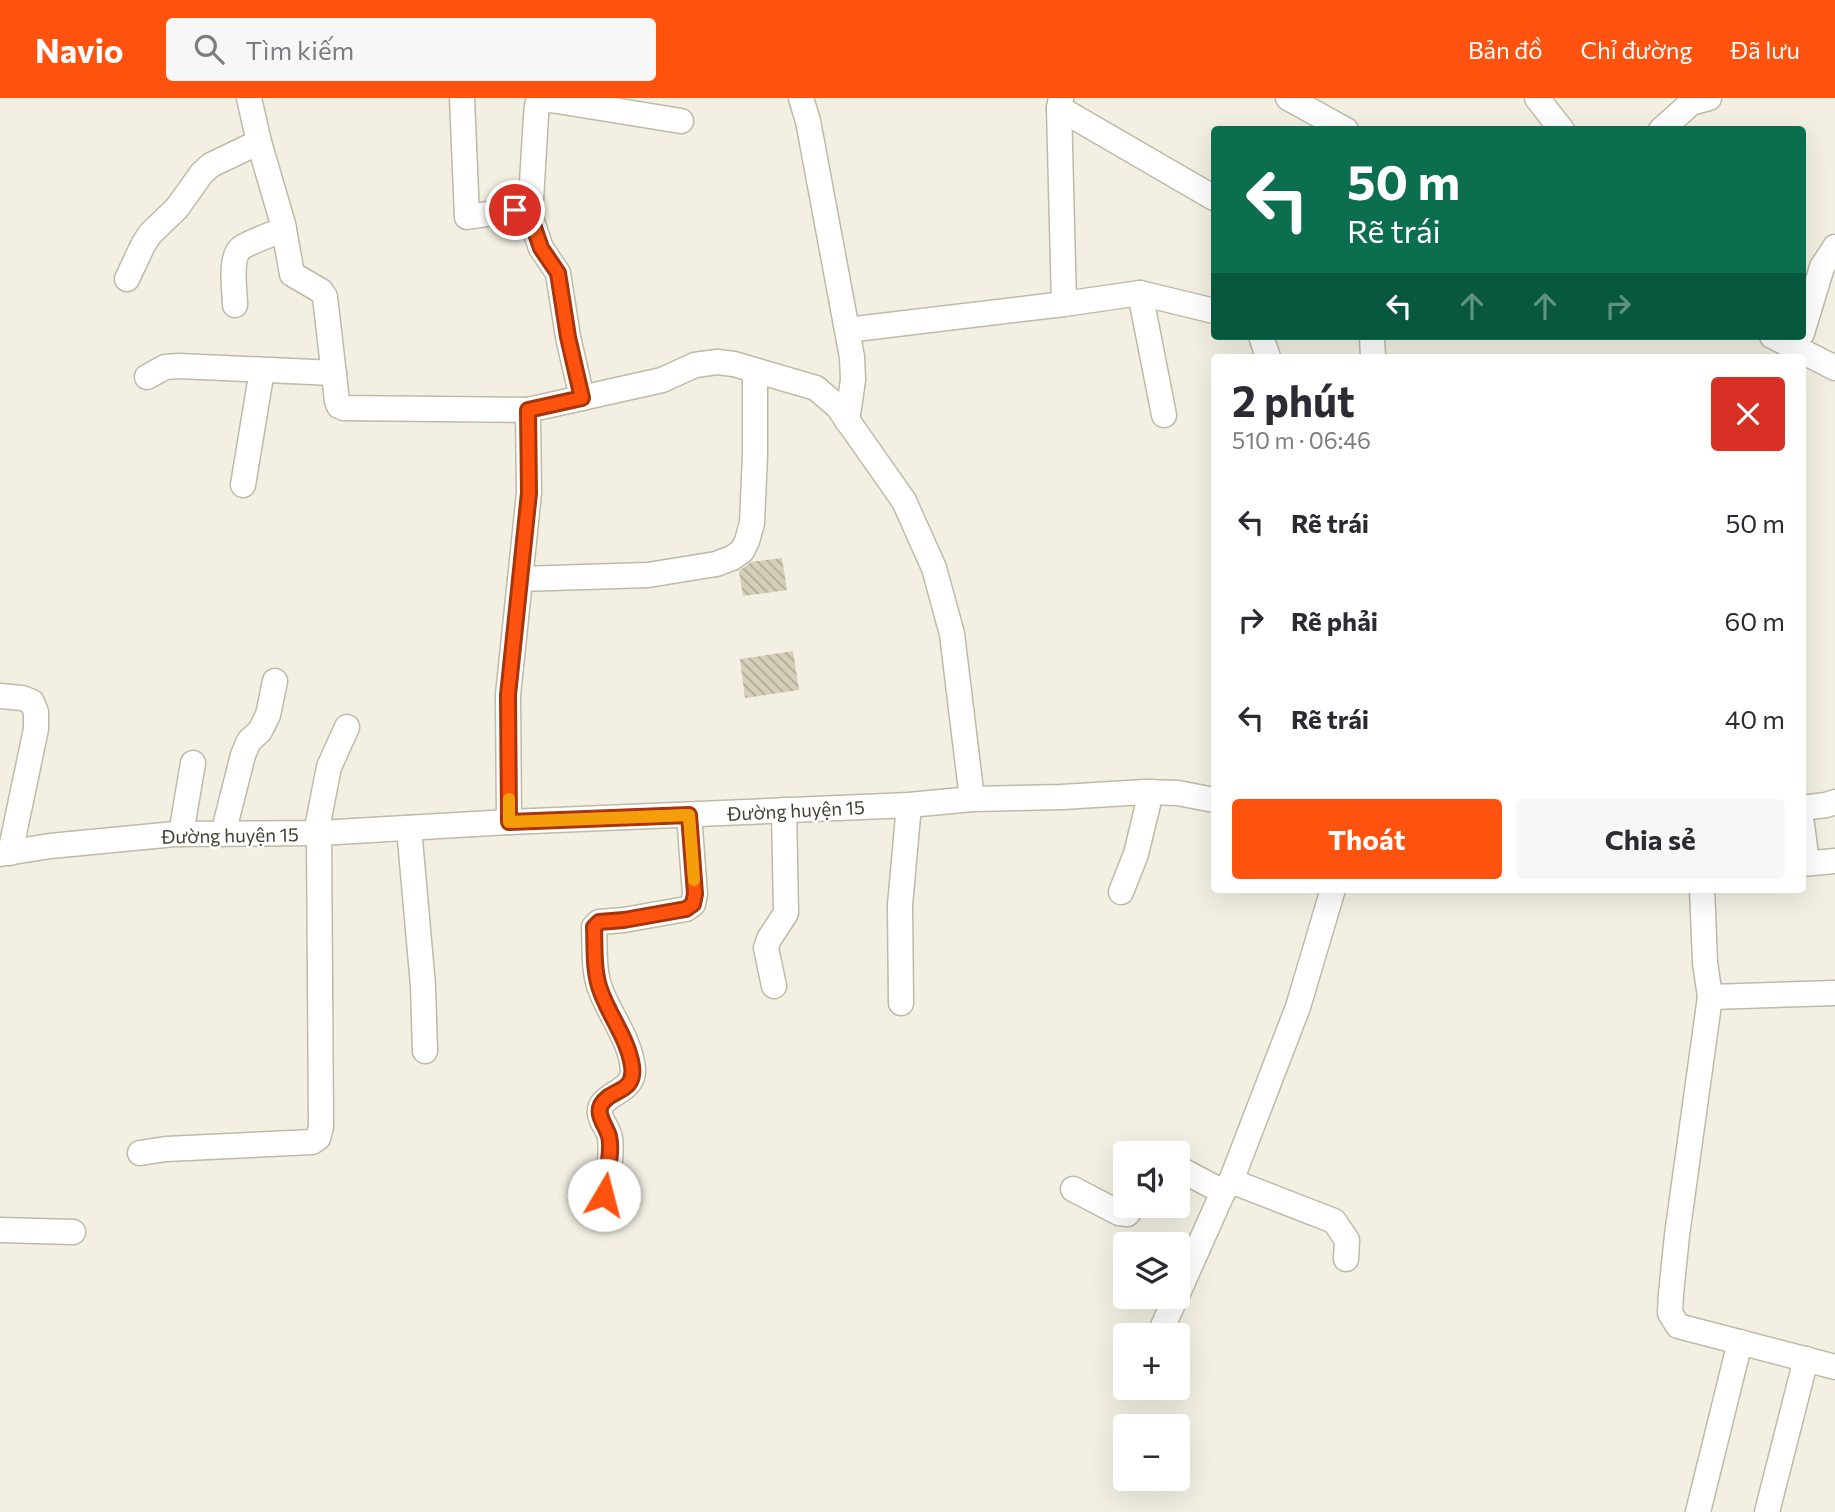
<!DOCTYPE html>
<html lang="vi">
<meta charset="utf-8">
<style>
body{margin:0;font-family:Commissioner,sans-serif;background:#f7f7f7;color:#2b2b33;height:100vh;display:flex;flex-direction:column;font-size:26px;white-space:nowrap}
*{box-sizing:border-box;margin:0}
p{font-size:23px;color:#7c7c81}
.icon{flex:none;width:38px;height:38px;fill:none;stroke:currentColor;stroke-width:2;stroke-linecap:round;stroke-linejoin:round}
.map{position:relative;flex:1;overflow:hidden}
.drawer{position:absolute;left:1211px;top:256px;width:595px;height:539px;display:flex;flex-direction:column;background:#fff;border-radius:7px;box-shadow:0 7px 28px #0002}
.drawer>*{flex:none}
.top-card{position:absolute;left:1211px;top:28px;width:595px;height:214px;border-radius:7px;box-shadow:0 7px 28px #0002;background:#0b6e4f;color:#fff;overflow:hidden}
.fabs{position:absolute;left:1113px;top:1043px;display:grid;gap:14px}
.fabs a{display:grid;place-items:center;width:77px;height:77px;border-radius:7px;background:#fff;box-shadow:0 7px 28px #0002;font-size:35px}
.pin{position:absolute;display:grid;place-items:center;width:60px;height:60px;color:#fff;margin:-30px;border:4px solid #fff;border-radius:50%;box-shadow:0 2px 7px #0007}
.me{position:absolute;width:77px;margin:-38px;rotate:8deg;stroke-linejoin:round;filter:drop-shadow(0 0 5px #0008)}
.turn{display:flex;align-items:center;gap:24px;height:147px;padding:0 21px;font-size:32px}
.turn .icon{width:91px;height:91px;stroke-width:2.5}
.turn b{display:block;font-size:49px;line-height:60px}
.lanes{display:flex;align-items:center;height:66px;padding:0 21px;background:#0003;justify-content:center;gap:35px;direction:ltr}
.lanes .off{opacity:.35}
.round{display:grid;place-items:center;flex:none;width:74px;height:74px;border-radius:7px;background:#f7f7f7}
.headline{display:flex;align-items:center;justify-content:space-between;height:119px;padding:0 21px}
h1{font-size:42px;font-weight:700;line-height:52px}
.action{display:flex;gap:14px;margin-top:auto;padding:14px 21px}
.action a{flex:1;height:80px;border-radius:7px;background:#ff520f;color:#fff;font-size:28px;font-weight:700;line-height:80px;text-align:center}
.action a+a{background:#f7f7f7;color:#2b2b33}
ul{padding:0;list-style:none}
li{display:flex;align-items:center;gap:21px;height:98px;padding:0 21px}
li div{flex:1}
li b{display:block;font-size:26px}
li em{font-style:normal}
header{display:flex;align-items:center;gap:42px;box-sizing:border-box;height:98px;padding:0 35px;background:#ff520f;color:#fff}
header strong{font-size:33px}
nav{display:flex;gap:38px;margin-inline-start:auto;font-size:24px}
.search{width:490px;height:63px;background:#f7f7f7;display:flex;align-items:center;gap:18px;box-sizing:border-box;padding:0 24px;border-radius:7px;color:#7c7c81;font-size:26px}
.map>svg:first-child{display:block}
</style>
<header>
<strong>Navio</strong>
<div class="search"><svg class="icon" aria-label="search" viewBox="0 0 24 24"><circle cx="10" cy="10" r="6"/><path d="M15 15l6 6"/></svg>Tìm kiếm</div>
<nav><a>Bản đồ</a><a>Chỉ đường</a><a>Đã lưu</a></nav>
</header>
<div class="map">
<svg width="1835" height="1414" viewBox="0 0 1835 1414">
<defs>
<pattern id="building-back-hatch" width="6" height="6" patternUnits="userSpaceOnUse" patternTransform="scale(1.75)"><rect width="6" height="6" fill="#d5ceb8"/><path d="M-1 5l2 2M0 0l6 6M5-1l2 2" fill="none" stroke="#afa996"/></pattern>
</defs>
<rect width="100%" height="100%" fill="#f3f0e3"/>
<!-- building -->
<g fill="url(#building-back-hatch)">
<polygon points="782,460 787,492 743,498 739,473 751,464"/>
<polygon points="793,553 799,592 745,600 740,561"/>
</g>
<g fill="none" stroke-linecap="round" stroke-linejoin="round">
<defs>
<g id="minor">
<polyline points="249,0 259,44 283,126 292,176 321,193 325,199 337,303 339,308 344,310 528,312 529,395 508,597 509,724"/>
<polyline points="462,0 467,119 515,112 523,113 530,118 541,150 558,175 568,239 582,300"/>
<polyline points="801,0 808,23 852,259 853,282 847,323"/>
<polyline points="1061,0 1059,10 1214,100"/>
<polyline points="1288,0 1346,32"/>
<polyline points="1537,0 1562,32"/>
<polyline points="1059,10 1064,206"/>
<polyline points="1661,32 1691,5 1709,0"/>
<polyline points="530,118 536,18 537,7 542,3 551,2 681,23"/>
<polyline points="127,181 143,147 150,136 177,110 202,75 211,67 259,44"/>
<polyline points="1140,195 1164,317"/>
<path d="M235,207c0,-14 -6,-47 6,-57 8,-6 32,-14 43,-19"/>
<polyline points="847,232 1064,206 1140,195 1214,213"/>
<polyline points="1802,235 1822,169 1835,149"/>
<polyline points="1261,238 1268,259"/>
<polyline points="1372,238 1373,259"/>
<polyline points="1772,238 1835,270"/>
<polyline points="147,279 165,269 179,268 334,275"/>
<polyline points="528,312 662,282 695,267 717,264 734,266 816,290 838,309 904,403 934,470 952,536 972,701"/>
<polyline points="243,387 262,272"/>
<polyline points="520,481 648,477 716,466 732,460 742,453 747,443 752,425 755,357 755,273"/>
<polyline points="0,598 22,600 32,604 36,614 36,631 10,755"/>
<polyline points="1802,710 1826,707 1835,704"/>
<polyline points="1802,726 1807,765"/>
<polyline points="409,730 423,888 425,953"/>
<polyline points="316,735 329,669 347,629"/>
<polyline points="181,736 193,665"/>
<polyline points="223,736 243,657 249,643 260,633 268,617 275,583"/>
<polyline points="0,756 50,748 175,736 319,735 509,724 909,707 972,701 1062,699 1145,694 1178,695 1214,702"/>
<polyline points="1802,766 1835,763"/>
<polyline points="1702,791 1705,864 1710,899 1835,895"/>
<polyline points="1121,794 1136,756 1151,694"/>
<polyline points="774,888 766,850 769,841 786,815 784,712"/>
<polyline points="1710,899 1677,1137 1671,1196 1670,1215 1678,1228 1835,1269"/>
<polyline points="901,905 900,807 909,707"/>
<polyline points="140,1055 166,1051 312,1044 318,1040 321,1029 319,735"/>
<polyline points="1178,1070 1223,1094"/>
<polyline points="1231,1083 1334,1123 1347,1142 1346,1161"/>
<polyline points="1073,1091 1119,1115 1127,1116 1134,1108"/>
<path d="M596,1119c8,-21 17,-56 14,-79 -1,-8 -9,-16 -10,-24 -3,-21 34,-20 33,-44 -2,-29 -22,-53 -32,-79 -8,-19 -6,-43 -7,-64l5,-5 25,-2 62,-11 7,-5 2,-10 -6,-79"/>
<polyline points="0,1132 73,1134"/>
<polyline points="1178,1195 1223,1094 1231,1083 1298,909 1333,791"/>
<polyline points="1159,1237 1176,1199"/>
<polyline points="1698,1414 1740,1244"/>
<polyline points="1767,1414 1806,1261"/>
</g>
</defs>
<!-- minor casing -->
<use href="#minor" stroke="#bfbaa5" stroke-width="27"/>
<!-- minor -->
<use href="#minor" stroke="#fff" stroke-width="24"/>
</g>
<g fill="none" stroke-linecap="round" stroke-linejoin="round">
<defs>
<path id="route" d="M515,112l8,1 7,5 11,32 17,25 10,64 14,61 -54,12 1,83 -21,202 1,127 180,-7 6,79 -2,10 -7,5 -62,11 -25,2 -5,5c1,21 -1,45 7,65 9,25 27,47 31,74 4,28 -22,22 -31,39 -5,10 5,21 8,31 4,15 -3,42 -5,59"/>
</defs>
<!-- route casing -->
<use href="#route" stroke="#a6350a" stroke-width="18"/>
<!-- route -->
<use href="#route" stroke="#ff520f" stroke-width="12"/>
<!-- slow -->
<polyline stroke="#f59e0b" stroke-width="12" points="509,701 509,724 689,717 694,782"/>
</g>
<g text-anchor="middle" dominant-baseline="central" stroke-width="5" stroke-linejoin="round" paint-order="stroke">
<!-- street labels -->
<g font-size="19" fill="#454133" stroke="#fff">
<text transform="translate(796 712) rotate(-3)">Đường huyện 15</text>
<text transform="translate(230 737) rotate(-1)">Đường huyện 15</text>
</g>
</g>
</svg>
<div class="fabs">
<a><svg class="icon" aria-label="sound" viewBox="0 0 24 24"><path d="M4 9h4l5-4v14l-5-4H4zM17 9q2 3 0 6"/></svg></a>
<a><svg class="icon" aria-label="layers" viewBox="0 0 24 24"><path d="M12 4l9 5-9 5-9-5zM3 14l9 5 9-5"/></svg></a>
<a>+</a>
<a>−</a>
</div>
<div class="pin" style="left:515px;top:112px;background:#d93025"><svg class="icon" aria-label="arrive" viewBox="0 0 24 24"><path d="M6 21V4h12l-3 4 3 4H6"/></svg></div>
<svg class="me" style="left:604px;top:1097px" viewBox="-20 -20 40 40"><circle r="19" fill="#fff"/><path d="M0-13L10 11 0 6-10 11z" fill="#ff520f"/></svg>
<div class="top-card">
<div class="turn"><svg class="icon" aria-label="left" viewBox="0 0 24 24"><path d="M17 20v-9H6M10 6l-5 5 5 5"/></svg><div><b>50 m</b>Rẽ trái</div></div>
<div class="lanes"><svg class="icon" aria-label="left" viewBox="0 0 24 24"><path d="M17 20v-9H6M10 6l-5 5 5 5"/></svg><svg class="icon off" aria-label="ahead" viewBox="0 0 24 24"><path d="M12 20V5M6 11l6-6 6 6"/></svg><svg class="icon off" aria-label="ahead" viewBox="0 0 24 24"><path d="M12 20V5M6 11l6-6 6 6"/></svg><svg class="icon off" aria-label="right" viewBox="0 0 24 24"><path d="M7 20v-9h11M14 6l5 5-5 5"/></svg></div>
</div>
<section class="drawer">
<div class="headline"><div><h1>2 phút</h1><p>510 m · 06:46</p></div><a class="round" style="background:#d93025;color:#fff"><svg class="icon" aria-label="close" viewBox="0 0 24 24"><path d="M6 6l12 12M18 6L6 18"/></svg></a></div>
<ul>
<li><svg class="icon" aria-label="left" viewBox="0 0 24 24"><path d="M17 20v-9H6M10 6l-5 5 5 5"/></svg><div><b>Rẽ trái</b></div><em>50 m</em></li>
<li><svg class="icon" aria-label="right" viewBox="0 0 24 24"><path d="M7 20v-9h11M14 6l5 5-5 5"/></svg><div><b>Rẽ phải</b></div><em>60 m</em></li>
<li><svg class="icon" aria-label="left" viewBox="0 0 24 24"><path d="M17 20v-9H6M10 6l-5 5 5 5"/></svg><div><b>Rẽ trái</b></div><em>40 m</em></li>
</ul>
<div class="action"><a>Thoát</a><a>Chia sẻ</a></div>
</section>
</div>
